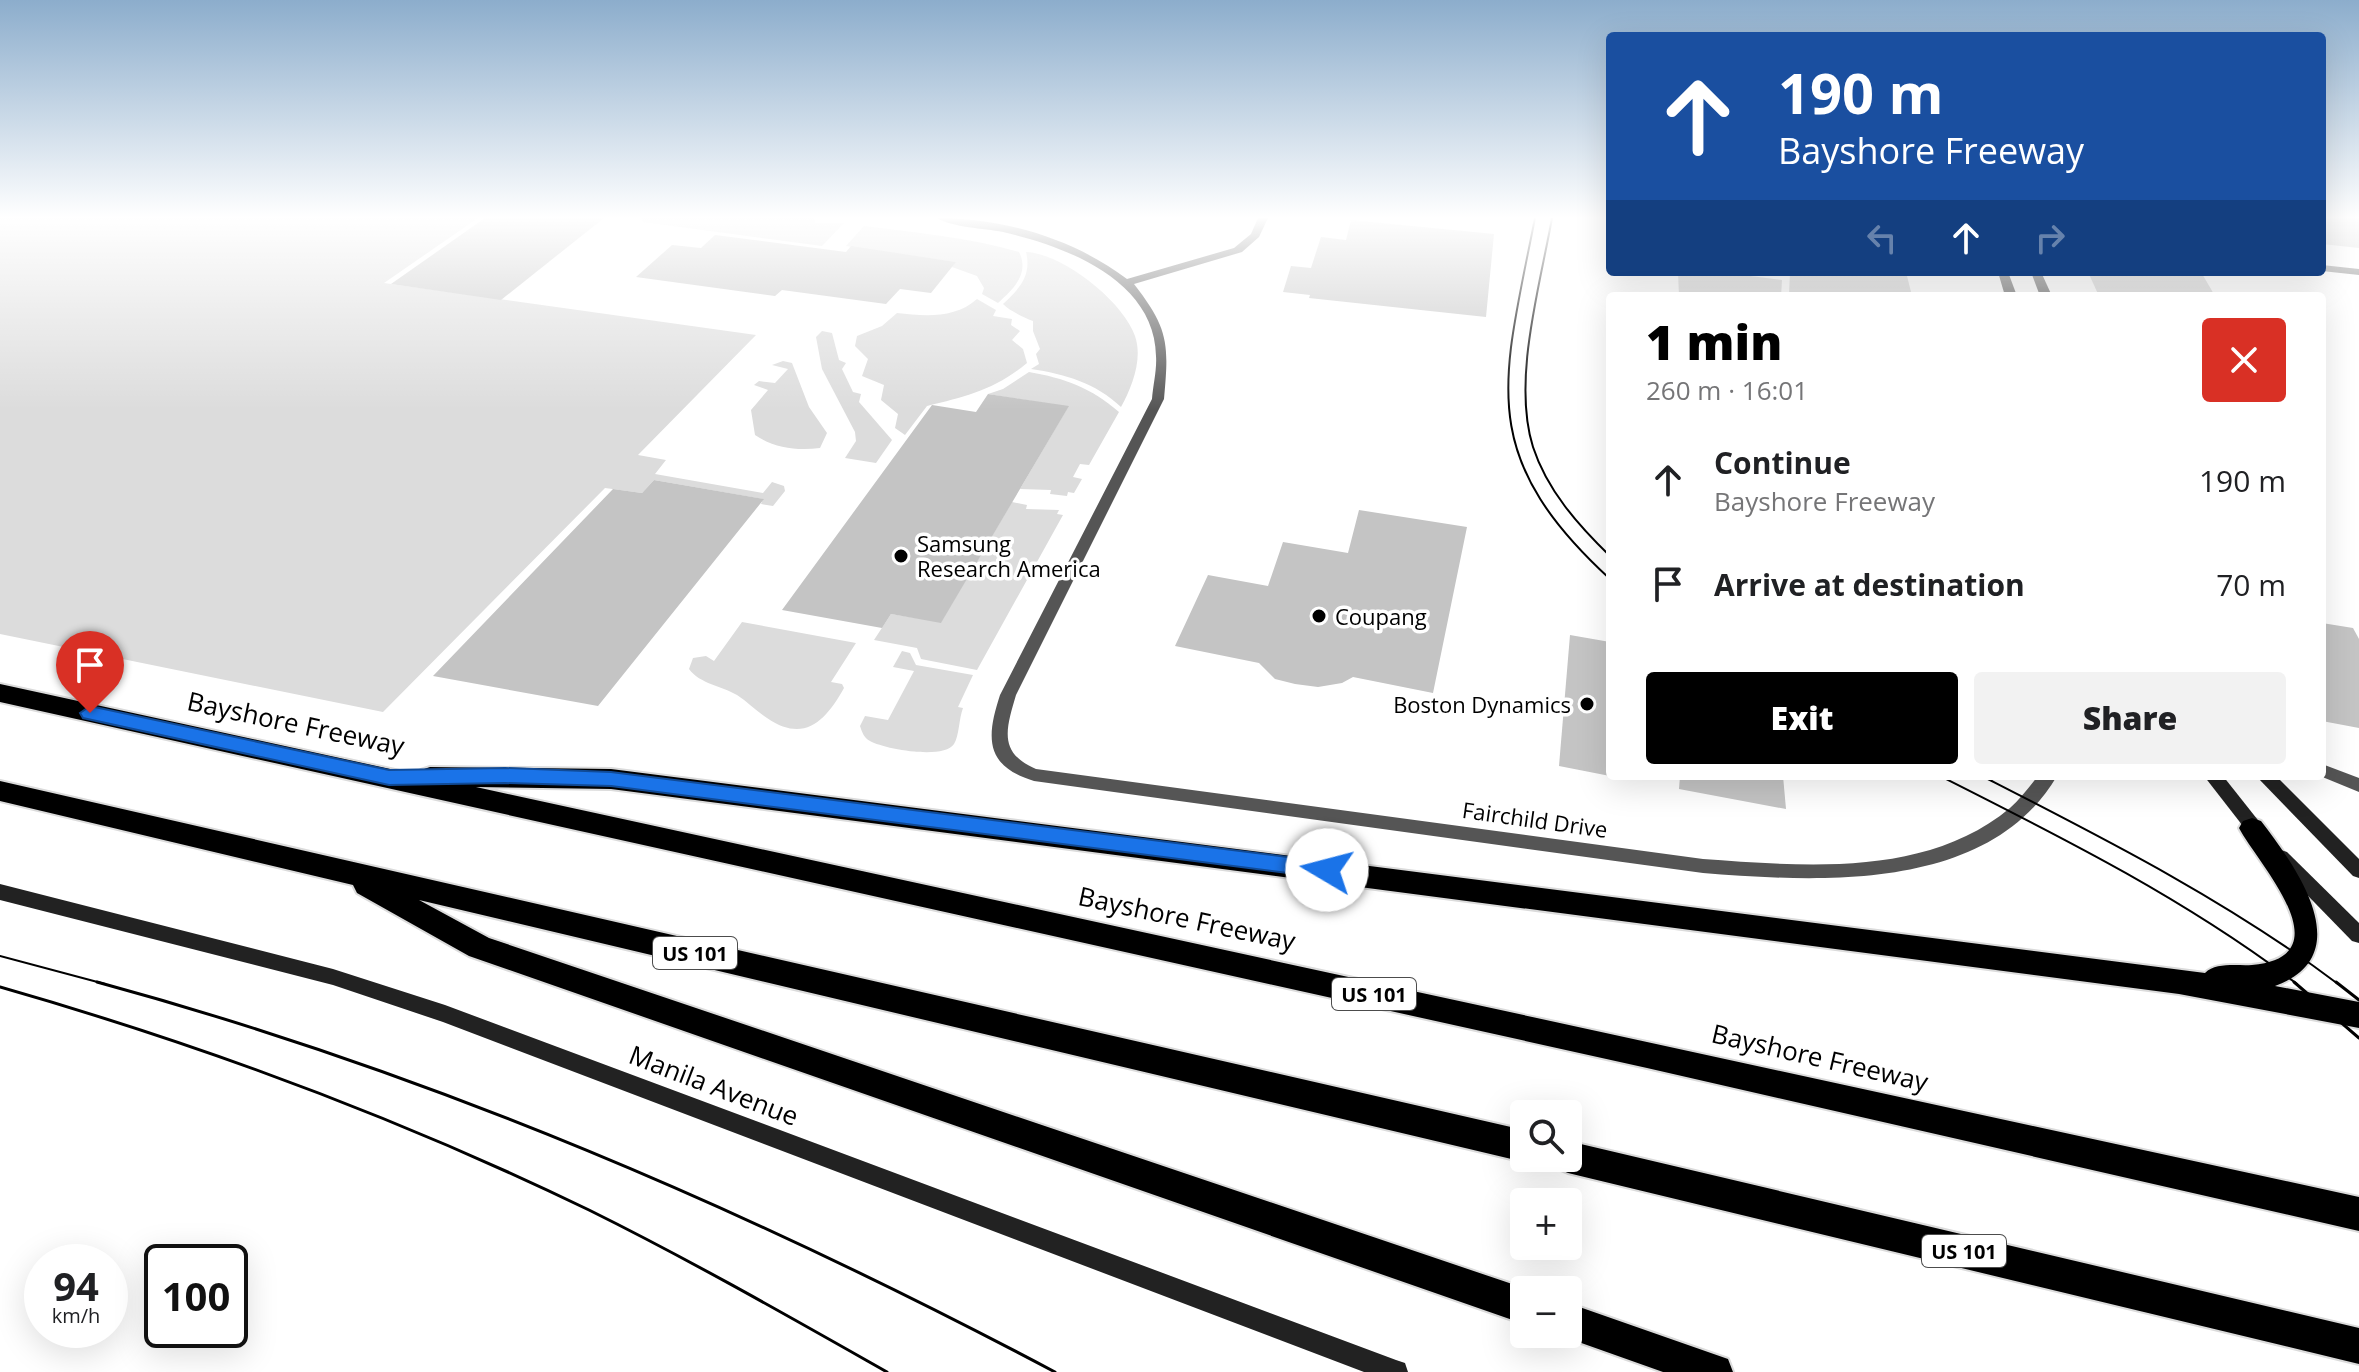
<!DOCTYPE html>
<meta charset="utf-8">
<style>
body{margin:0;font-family:"Open Sans",sans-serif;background:#f2f2f2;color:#202124;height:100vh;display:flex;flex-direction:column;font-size:30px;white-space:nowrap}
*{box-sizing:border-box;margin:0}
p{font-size:26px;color:#757577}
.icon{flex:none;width:44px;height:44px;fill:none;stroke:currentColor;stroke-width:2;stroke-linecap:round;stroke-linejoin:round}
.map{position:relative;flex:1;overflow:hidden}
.side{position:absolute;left:1606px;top:292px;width:720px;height:488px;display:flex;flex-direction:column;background:#fff;border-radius:8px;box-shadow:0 8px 32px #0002}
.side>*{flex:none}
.top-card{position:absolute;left:1606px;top:32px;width:720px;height:244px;border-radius:8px;box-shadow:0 8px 32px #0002;background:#1a4fa0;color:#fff;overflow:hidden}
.buttons{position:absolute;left:1510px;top:1100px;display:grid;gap:16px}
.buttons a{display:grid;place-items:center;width:72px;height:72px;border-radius:8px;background:#fff;box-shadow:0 8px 32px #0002;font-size:40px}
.speed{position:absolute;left:24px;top:1244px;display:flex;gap:16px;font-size:40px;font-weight:700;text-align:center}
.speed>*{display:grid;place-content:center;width:104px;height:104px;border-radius:50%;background:#fff;box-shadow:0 8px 32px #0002;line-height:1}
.speed small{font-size:20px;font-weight:400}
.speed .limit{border:4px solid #111;border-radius:12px;background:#fff;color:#111}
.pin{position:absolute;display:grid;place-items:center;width:68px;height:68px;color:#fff;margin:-82px -34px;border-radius:50% 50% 50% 0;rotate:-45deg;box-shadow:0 0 8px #0007}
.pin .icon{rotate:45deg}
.me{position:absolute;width:88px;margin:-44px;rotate:278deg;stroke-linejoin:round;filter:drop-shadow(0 0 6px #0008)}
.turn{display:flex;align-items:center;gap:28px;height:168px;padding:0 40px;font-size:36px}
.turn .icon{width:104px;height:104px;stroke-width:2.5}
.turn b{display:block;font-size:56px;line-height:68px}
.lanes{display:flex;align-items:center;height:76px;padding:0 40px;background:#0003;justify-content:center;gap:40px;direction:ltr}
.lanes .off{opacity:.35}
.round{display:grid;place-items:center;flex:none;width:84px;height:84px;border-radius:8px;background:#f2f2f2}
.overview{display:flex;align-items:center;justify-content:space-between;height:136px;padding:0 40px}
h1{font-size:48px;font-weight:800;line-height:60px;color:#000}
.button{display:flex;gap:16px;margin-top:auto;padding:16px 40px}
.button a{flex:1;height:92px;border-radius:8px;background:#000;color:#fff;font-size:32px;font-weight:800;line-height:92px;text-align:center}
.button a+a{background:#f2f2f2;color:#202124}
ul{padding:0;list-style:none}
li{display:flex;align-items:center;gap:24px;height:104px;padding:0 40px}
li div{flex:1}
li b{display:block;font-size:30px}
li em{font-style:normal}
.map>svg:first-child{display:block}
</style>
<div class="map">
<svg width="2359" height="1372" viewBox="0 0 2359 1372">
<rect width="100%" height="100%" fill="#fff"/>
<!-- green -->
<g fill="#dcdcdc">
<polygon points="0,218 478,218 384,283 756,335 638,455 666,460 655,474 763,493 772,482 784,486 785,491 773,506 761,504 763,499 654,480 642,493 605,488 383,712 0,634"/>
<polygon points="641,218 807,218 816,219 814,223 844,223 822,246 643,222"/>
<path d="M864,226c52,7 105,11 155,26 11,22 -6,37 -21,51l-16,-9 2,-6 -7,-12 -25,-9 3,-5 -109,-16z"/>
<path d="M1026,252c36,1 97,49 109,84 8,23 -3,51 -14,71 -25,-24 -56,-33 -90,-38l8,-5 -3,-10 4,-5 -7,-18v-10c-10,-4 -23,-10 -30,-17 16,-15 29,-28 23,-52z"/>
<path d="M977,299l19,11 -3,6 19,3 -1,6 9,6 -8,9 11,9 4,14c-33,27 -60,33 -100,43l-22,29 -10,-7 3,-14 -17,-14 3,-15 -22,-9 6,-17 -13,-13 2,-10 25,-10 15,-13c27,3 58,6 80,-14z"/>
<polygon points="822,331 832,333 839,360 846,363 842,369 853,392 861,394 859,402 892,440 876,463 845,458 856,441 855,432 822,369 816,337"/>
<path d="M783,361l9,2 17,44 18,26 -7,15c-23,3 -46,0 -65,-13l-4,-25 17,-20 -14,-5 5,-4 16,2 13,-14 -16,-4z"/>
<path d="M1029,372c35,6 63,16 90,40l-30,53 -9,-1 -7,13 9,2 -8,14 -6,-1 -1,4 -17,-2 1,-4 -31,-1 48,-82 -80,-13 15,-5z"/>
<polygon points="1012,502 1027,505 1026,509 1059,510 1057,514 1063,515 977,670 921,659 917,648 874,640 891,614 941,622"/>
<path d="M742,622l114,21 -25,39 11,2 2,4c-18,32 -39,56 -77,30 -11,-7 -19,-16 -30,-23 -15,-9 -37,-11 -48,-26l4,-11 13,-2 8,5z"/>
<path d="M902,651l8,2 6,12 57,10 -15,32 5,1c-4,10 -4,29 -9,36 -10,16 -70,5 -84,-3 -6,-3 -8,-9 -10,-15l5,-10 23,4 26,-49 -21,-4z"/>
</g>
<!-- building -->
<g fill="#c4c4c4">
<polygon points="485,218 604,218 501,300 391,284"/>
<polygon points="2322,218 2359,218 2359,248 2322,244"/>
<polygon points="1351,220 1494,234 1486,317 1309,298 1310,295 1283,292 1291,266 1311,268 1321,237 1346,240"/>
<polygon points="715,235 846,252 851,246 956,262 931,293 900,289 886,304 782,290 775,296 636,277 672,245 701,248"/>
<polygon points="1678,272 1719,272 1782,280 1781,296 1679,296"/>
<polygon points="1790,272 1906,272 1912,296 1789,296"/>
<polygon points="2088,272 2201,272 2215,296 2099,296"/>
<polygon points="988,394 1069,406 941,623 891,614 882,628 782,610 932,405 976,412"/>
<polygon points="654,480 764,499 598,706 433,676 613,489 642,493"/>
<polygon points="1359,510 1467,527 1433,693 1353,677 1342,683 1318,687 1295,684 1275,679 1259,663 1175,646 1208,575 1268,586 1283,542 1348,553"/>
<polygon points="2322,623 2353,628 2359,639 2359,728 2322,721"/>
<polygon points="1570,635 1610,642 1610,776 1559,766"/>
<polygon points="1680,776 1783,776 1786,809 1679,789"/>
</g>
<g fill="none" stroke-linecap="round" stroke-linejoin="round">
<defs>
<g id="motorway">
<path d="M0,684l418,91 3,-5 9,-3 181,2 1594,204c11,-11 32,-7 47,-8 94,-9 6,-101 -13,-137l4,-7 9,-3 9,3c37,48 98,134 14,165l84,16v26l-180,-34 -1568,-205 -135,-2 1883,410v34l-712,-163 -1647,-366z"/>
<polygon points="0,781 1524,1130 1524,1158 1533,1158 1524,1162 419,900 489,938 1524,1288 1528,1290 1524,1290 1524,1324 469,956 357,893 353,885 0,801"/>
<polygon points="1568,1141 2359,1328 2359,1364 1568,1173 1556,1168 1552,1158 1568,1158"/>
<polygon points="1568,1303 1728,1359 1733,1372 1663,1372 1556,1334 1568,1334"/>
</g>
</defs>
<!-- motorway casing -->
<use href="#motorway" stroke="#dbdbdb" stroke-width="4"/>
<!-- minor -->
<g fill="#555" fill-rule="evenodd">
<path d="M937,218c67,0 137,21 190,61l107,-31 17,-14 7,-16h10l-9,19 -17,15 -108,32c35,45 35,60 30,115l-148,296c-10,34 -18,58 20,74l667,90c101,7 223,19 307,-51 10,-9 19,-21 28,-32h19c-69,117 -238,106 -354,97l-669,-92c-49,-15 -48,-43 -34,-86l152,-296c1,-14 5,-29 4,-43 -1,-76 -91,-110 -153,-124 -20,-4 -49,-4 -66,-14z"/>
<polygon points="2322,265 2359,269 2359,275 2322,271"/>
</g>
<!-- tertiary -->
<polygon fill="#555" fill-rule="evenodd" points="2322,764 2359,778 2359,792 2320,776 2322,776"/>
<!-- secondary -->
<g fill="#222" fill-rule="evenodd">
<polygon points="1998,272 2008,272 2017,296 2005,296"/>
<polygon points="2031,272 2041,272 2052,296 2040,296"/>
<polygon points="2204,776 2223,776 2265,829 2268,834 2265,839 2259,841 2253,839"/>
<polygon points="2256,776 2276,776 2359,859 2359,878 2353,876"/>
<polygon points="2281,850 2287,852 2359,923 2359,943 2352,941 2275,862 2272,857 2275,852"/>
<polygon points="0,884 333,969 445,1005 1396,1360 1405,1363 1408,1372 1364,1372 443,1022 333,985 0,900"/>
</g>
<!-- motorway -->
<use href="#motorway" fill="#000" fill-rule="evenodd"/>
<!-- tram-far1 -->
<g stroke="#000" stroke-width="2">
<path d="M1535,218c-32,163 -61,236 75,361"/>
<path d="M1552,218c-12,68 -40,162 -19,229 14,43 45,78 77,109"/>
<path d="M1940,776c123,62 247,124 357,208"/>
<path d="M1982,776c123,63 246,125 356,208"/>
<polyline points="0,956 105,984"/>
</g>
<!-- tram -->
<g stroke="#000" stroke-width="3">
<path d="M97,982c335,91 652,228 958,390"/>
<polyline points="2294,982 2359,1038"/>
<polyline points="2336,982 2359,1000"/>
<path d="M0,987c203,58 399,131 589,223 101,50 199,106 298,162"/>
</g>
</g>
<!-- sky -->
<linearGradient id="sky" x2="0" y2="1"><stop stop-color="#8cadcc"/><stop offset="0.53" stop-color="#fff"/><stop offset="1" stop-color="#fff" stop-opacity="0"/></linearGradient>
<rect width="2359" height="410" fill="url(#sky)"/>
<!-- route -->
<polygon fill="#1a73e8" stroke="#114b97" stroke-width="2" points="90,706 389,770 505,768 611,772 1327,862 1334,864 1337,870 1334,876 1327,878 611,786 505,783 389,785 83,718 80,713"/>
<!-- markers -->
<g fill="#000" stroke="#fff" stroke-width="3">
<circle cx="901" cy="556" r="8"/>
<circle cx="1319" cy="616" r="8"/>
<circle cx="1587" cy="704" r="8"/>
</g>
<g text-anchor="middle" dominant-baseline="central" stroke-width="7" stroke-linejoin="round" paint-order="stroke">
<!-- shield labels -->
<g fill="#fff" stroke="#4c4c4c" stroke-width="2">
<rect x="653" y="937" width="84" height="32" rx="6"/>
<rect x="1332" y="978" width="84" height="32" rx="6"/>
<rect x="1922" y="1235" width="84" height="32" rx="6"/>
</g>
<g font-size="20" font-weight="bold" fill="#000">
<text x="695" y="953">US 101</text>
<text x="1374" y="994">US 101</text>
<text x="1964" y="1251">US 101</text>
</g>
<!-- poi labels -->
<g font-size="22" fill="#000" stroke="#fff" text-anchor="start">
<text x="917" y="543">Samsung<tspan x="917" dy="25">Research America</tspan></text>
<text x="1335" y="616">Coupang</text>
<text x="1571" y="704" text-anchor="end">Boston Dynamics</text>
</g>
<!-- street labels -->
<g font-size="22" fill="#000" stroke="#fff">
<text transform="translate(1535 819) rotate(8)">Fairchild Drive</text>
</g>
<!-- near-street labels -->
<g font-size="26" fill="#000" stroke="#fff">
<text transform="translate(296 723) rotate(12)">Bayshore Freeway</text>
<text transform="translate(1187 918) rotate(12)">Bayshore Freeway</text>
<text transform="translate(1820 1057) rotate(13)">Bayshore Freeway</text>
<text transform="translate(714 1085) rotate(21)">Manila Avenue</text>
</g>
</g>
</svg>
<div class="buttons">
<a><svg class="icon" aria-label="search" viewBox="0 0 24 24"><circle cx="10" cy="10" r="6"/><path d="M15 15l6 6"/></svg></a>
<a>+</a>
<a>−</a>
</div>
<div class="speed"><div>94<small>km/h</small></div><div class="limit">100</div></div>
<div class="pin" style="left:90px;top:713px;background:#d93025"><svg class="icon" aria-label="arrive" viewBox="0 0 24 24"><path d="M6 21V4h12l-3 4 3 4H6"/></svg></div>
<svg class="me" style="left:1327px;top:870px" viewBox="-20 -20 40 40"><circle r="19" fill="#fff"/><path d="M0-13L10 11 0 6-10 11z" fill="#1a73e8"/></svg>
<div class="top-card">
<div class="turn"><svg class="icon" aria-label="ahead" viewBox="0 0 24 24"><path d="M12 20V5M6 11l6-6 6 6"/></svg><div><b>190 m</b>Bayshore Freeway</div></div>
<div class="lanes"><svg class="icon off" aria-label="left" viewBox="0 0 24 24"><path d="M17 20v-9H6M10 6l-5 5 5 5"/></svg><svg class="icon" aria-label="ahead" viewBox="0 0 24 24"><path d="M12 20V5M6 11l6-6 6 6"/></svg><svg class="icon off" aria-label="right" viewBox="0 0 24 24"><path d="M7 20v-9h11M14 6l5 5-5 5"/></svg></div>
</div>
<section class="side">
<div class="overview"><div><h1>1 min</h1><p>260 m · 16:01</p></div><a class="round" style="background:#d93025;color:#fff"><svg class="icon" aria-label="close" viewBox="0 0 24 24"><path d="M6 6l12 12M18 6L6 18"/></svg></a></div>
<ul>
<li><svg class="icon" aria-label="ahead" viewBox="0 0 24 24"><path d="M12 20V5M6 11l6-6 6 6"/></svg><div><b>Continue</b><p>Bayshore Freeway</p></div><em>190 m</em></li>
<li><svg class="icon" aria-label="arrive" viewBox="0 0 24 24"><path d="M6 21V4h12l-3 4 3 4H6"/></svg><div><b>Arrive at destination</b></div><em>70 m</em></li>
</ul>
<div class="button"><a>Exit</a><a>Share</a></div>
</section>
</div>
